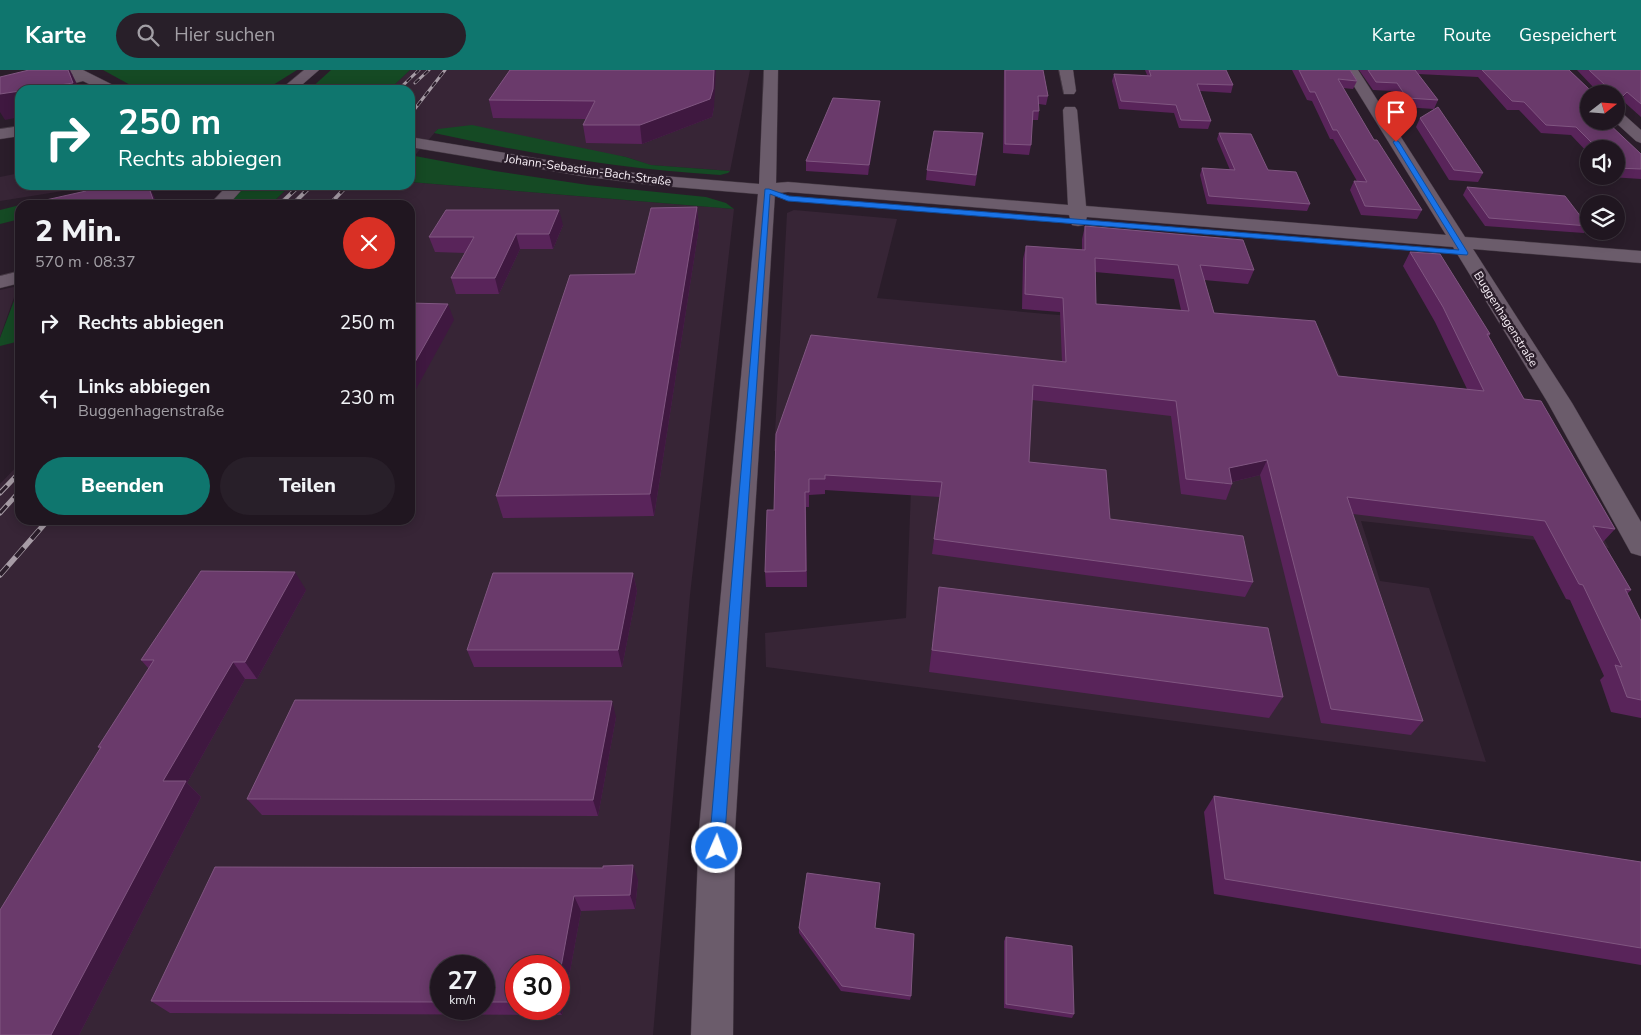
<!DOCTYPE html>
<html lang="de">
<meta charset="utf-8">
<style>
body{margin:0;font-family:"Nunito Sans",sans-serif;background:#281f29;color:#f1f3f6;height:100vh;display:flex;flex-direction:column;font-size:19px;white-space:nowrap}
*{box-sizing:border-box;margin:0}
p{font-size:16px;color:#a29fa5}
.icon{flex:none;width:28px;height:28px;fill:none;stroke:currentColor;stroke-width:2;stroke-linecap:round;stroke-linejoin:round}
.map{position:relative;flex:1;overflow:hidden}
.side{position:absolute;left:15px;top:130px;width:400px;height:325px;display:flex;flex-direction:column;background:#201620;border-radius:15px;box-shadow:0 2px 12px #0003,0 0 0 1px #3d353e}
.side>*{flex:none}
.hud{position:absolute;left:15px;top:15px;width:400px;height:105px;border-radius:15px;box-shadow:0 2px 12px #0003,0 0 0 1px #3d353e;background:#0f766e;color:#fff;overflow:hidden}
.needle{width:32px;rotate:73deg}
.buttons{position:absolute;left:1580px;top:15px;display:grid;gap:10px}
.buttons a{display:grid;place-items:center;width:45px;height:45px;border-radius:50%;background:#201620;box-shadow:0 2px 12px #0003,0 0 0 1px #3d353e;font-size:25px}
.speed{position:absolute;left:430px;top:885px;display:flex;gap:10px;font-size:25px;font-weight:700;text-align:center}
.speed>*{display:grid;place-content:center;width:65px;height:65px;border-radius:50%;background:#201620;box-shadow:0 2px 12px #0003,0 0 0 1px #3d353e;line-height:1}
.speed small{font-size:12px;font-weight:400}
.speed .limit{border:8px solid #d22;background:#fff;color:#111}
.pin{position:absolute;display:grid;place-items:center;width:42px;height:42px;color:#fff;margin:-51px -21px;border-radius:50% 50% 50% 0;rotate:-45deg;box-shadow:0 0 5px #0007}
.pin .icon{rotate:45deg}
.me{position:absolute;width:55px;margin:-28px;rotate:2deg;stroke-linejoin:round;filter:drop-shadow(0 0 4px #0008)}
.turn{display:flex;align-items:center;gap:18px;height:105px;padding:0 20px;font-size:22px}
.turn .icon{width:65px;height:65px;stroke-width:2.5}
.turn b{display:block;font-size:35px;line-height:42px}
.round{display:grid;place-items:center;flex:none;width:52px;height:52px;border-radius:26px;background:#281f29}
.overview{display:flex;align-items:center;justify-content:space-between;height:85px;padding:0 20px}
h1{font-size:30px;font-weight:800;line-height:38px}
.primary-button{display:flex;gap:10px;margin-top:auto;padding:10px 20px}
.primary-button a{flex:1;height:58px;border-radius:30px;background:#0f766e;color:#fff;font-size:20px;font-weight:800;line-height:58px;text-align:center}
.primary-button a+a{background:#281f29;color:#f1f3f6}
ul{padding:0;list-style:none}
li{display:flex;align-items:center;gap:15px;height:75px;padding:0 20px}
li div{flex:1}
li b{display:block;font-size:19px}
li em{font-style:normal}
header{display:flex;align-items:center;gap:30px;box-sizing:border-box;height:70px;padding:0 25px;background:#0f766e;color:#fff}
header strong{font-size:24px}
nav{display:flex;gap:28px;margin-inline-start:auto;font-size:18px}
.search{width:350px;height:45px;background:#281f29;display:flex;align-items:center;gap:12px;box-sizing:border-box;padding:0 18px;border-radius:28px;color:#a29fa5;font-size:19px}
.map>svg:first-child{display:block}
</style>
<header>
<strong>Karte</strong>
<div class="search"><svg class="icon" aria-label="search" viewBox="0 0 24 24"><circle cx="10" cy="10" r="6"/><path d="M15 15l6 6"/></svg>Hier suchen</div>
<nav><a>Karte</a><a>Route</a><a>Gespeichert</a></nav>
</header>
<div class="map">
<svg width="1641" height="965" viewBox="0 0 1641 965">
<rect width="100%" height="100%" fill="#2a1d2a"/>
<!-- built -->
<g fill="#372536" fill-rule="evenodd">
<polygon points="410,0 750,0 730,101 650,95 626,87 438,59 410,91 410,20 389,20"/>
<polygon points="20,103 20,115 80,115 82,118 0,131 0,107"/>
<path d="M410,112l324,27 -44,386 -37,440h-653v-551l20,-21v57h390v-315h-140l21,-20h119zM441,896h43v43h-43zM516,896h43v43h-43z"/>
<polygon points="794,140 897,149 877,228 1046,244 1322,265 1343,312 1529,332 1609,478 1361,451 1380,511 1429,518 1486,692 766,597 765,563 906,548 912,394 774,381 787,143"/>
<polygon points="18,216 1,264 0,267 0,220"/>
</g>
<!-- green -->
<g fill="#154a24">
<polygon points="103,0 297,0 265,20 128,20 134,17"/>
<polygon points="331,0 410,0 389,20 309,20"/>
<path d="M472,55l154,32 25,8 79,6 -2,2 -8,2c-97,-6 -191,-21 -286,-42l4,-4z"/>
<polygon points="415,86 495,101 588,115 706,127 726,133 734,139 410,112 410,91"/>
<polygon points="245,115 291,115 270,135 226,135"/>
<polygon points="20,135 20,149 0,154 0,140"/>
<polygon points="20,215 20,271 0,276 0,268"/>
</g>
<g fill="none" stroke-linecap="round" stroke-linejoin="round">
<defs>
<g id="minor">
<polygon points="66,0 83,0 117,17 119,20 101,20 83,11 48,20 25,20 27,17 73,5"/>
<polygon points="304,0 319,0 296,20 280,20"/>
<polygon points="764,0 778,0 776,113 788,112 1068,135 1063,40 1065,37 1075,37 1077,40 1086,136 1446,165 1344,0 1358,0 1465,167 1641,181 1641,193 1473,179 1572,333 1641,452 1641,486 1631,483 1548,333 1453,177 1087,147 1084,155 1078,156 1072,155 1069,145 788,122 775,123 735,760 733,965 691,965 699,760 758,124 651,115 582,106 410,77 410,67 582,96 651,105 759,114"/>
<polygon points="1059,0 1073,0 1076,21 1074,24 1064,24"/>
<polygon points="1616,41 1621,42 1641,60 1641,73 1636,71 1614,51 1616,51"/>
<polygon points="20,56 20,66 0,69 0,59"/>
<polygon points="228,115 246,115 228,135 209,135"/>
<polygon points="20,201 20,213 0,218 0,206"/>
</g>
</defs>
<!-- minor casing -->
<use href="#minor" stroke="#453a44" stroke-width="1"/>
<!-- minor -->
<use href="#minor" fill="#6b5c6b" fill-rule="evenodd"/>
<defs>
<g id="rail-far3">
<polyline points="415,13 429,0"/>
<polyline points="398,20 419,0"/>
<polyline points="410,45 445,0"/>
<polyline points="297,118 300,115"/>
<polyline points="309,118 312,115"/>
<polyline points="345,118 348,115"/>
</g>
<g id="rail-far2">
<polyline points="279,135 298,117"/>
<polyline points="292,135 310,117"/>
<polyline points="329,135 346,117"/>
</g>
<g id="rail-far1">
<polyline points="0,423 20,402"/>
<polyline points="0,443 20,421"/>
</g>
<polyline id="rail" points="0,505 48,450"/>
</defs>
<!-- rail-far3 casing -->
<use href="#rail-far3" stroke="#a79ca6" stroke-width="3"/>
<!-- rail-far2 casing -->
<use href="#rail-far2" stroke="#a79ca6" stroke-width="4"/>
<!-- rail-far1 casing -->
<use href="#rail-far1" stroke="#a79ca6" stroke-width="5"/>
<!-- rail casing -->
<use href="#rail" stroke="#a79ca6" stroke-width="5.5"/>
<!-- rail-far3 -->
<use href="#rail-far3" stroke="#2a1d2a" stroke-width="2" stroke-dasharray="6" stroke-linecap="butt"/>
<!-- rail-far2 -->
<use href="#rail-far2" stroke="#2a1d2a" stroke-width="2.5" stroke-dasharray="8" stroke-linecap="butt"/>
<!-- rail-far1 -->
<use href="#rail-far1" stroke="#2a1d2a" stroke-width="3" stroke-dasharray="10" stroke-linecap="butt"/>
<!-- rail -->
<use href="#rail" stroke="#2a1d2a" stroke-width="4" stroke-dasharray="12" stroke-linecap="butt"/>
</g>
<!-- wall -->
<g fill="#59245a" fill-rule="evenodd">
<polygon points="510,0 714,37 712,47 642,74 586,73 583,55 586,49 493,48 489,30"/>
<polygon points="1004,0 1043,0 1048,26 1046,35 1039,34 1039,41 1038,50 1032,50 1031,75 1029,85 1003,83"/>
<polygon points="1145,0 1226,0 1233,15 1231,23 1200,21 1211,51 1208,59 1179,58 1174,43 1119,39 1112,11 1114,4 1147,5"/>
<polygon points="1292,0 1350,0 1357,11 1353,19 1343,18 1374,70 1422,140 1417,149 1361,145 1350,120 1354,111 1357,111 1333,69 1330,69 1312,31 1307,30"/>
<polygon points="1359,0 1569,0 1590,20 1595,19 1577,0 1641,0 1641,47 1622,30 1616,36 1616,24 1589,51 1641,84 1641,109 1610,107 1616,106 1616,79 1589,79 1589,84 1571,65 1541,63 1519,40 1507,40 1478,7 1418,4 1438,30 1434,39 1404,37 1393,21 1373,20"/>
<polygon points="879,41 868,105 806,101 806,91"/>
<polygon points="1420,48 1483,103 1478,112 1449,110 1416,57"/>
<polygon points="1219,63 1268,100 1310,134 1307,141 1207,134 1200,105 1202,98 1230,100 1217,69"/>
<polygon points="982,73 975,116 926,110 927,100"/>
<polygon points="1467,117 1588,156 1584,163 1485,156 1463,125"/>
<polygon points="697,137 699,157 654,446 503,448 496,426 635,204"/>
<polygon points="563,155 553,179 520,179 499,224 456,224 451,208 465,183 435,182 429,167"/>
<path d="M1085,156l169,44 -6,14 -44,-4 10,33 124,63 129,13 -32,-67 -32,-56 7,-14 80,82 -1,3 35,62 91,130 -12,13 28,48 -4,4 14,27v97l-30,-6 -11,-32 4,-4 -34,-76 -4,-1 -33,-63 -180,-22 70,207 -12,14 -90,-12 -61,-248 -28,7v2l-6,16 -45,-6 -10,-78 -139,-16 -3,62 81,57 143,63 -8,15 -313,-43 8,-57 -115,-7v4l-16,1v12h-3l1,80h-41l-1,-15 9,-62 2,-76 286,-72 -2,-50 -38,-3 1,-50 3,-13 56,4v-11zM1095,202l79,7 7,31 -85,-6z"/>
<polygon points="633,503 637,521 622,597 474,597 467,580"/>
<polygon points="939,517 1283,627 1269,648 929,602"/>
<polygon points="306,520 257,609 245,609 187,713 201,727 79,965 0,965 100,679 98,677 149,599 141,590"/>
<polygon points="616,647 598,746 262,745 247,729"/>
<polygon points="1214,726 1641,792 1641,895 1214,824 1204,742"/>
<path d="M603,798l35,12 -3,29 -54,2 -19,104 -392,-2 -19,-12zM441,896h43v43h-43zM516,896h43v43h-43z"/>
<polygon points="799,858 875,858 911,926 910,930 841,921 799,863"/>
<polygon points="1006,867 1074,944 1072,948 1004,938 1004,871"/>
</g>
<!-- shaded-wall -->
<g fill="#3f1840">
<polygon points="68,0 70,0 80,20 27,20"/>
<polygon points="714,0 716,0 714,37 712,47 642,74 640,55"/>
<polygon points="20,21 20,47 5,50 0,42 0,24"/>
<polygon points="1627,22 1622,30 1616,36 1616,33"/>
<polygon points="880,31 879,41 868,105 869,95"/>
<polygon points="148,115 154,126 157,135 155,135"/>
<polygon points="697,137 699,157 654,446 650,424"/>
<polygon points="559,140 563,155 553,179 549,164"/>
<polygon points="516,164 520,179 499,224 495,208"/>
<polygon points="448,234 454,250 410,330 410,301"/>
<polygon points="1267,390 1260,405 1223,414 1229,398"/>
<polygon points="295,502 306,520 257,609 245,592"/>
<polygon points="633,503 637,521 622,597 618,580"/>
<polygon points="233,592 245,609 187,713 201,727 79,965 51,965 163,711"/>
<polygon points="612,631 616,647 598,746 593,730"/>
<polygon points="633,795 638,810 635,839 630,825"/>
<polygon points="574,826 581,841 562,945 558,939 559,939 559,908"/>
</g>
<!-- building -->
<g fill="#6a3a6b" stroke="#805681" fill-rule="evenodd">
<polygon points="29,0 68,0 73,13 27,20 20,20 20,21 0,24 0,7"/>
<polygon points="510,0 714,0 713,19 710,29 640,55 583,55 595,31 489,30"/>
<polygon points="1005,0 1043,0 1048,26 1038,26 1039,41 1033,41 1031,75 1005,74"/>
<polygon points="1149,0 1226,0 1233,15 1197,14 1211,51 1181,50 1176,35 1121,31 1114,4 1151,6"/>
<polygon points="1299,0 1350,0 1357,11 1338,9 1374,70 1377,70 1422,140 1365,136 1354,111 1367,112 1337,60 1333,60 1315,22 1310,22"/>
<polygon points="1368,0 1415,0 1438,30 1407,28 1397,13 1376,12"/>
<polygon points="1482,0 1569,0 1590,20 1606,16 1589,0 1641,0 1641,34 1627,22 1616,33 1616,24 1589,24 1589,51 1606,51 1641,84 1641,99 1616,98 1616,79 1598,79 1576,57 1546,55 1524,32 1512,31"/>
<polygon points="833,28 880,31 869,95 806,91"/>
<polygon points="1438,37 1483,103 1454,100 1420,48"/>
<polygon points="934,61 983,63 976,105 927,100"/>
<polygon points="1219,63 1251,64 1268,100 1296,102 1310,134 1209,126 1202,98 1235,100"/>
<polygon points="82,115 114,115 115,118 128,115 148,115 155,135 28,135 28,134 86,121"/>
<polygon points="1467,117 1565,126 1588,156 1489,148"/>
<polygon points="697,137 650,424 496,426 570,205 635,204 651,138"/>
<polygon points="446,140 559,140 549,164 516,164 495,208 451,208 474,167 429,167"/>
<path d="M1085,156l158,14 11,30 -54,-5 14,48 101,8 23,55 146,15 -41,-84 -33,-55 30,2 50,80h-3l37,65 17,2 74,128 -22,-3 38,64 -6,-1 16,32v79l-14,-3 -12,-32 7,2 -39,-82 -4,-1 -34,-63 -198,-24 76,224 -92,-12 -64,-249 -38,8 3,16 -46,-5 -10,-78 -143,-16 -4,77 77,8 4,49 133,17 10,46 -319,-43 8,-57 -117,-7v4h-16v13h-4l1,79 -41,1 2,-62h7l2,-76 35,-99 255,27 -3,-64 -38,-4 1,-48 59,4zM1095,188l83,7 11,46 -93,-7z"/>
<polygon points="410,233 448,234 410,301"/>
<polygon points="201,501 295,502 245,592 233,592 163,711 186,711 51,965 0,965 0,840 101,677 98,677 154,590 141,590"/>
<polygon points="493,503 633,503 618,580 467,580"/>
<polygon points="939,517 1268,558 1283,627 932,580"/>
<polygon points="295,630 612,631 593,730 247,729"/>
<polygon points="1214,726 1641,792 1641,878 1225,809"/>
<polygon points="633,795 630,825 574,826 559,908 559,896 516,896 516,932 484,932 484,896 441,896 441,932 151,931 215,797 603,798 603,796"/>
<polygon points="807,803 880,813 875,858 914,864 911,926 842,916 799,858"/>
<polygon points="1006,867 1072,876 1074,944 1006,934"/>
</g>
<!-- route -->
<polygon fill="#1a73e8" stroke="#114b97" points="1396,70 1399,72 1468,183 1467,185 788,131 770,124 724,778 722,783 717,785 712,783 709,778 765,119 769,119 789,126 1459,180 1393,72"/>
<g text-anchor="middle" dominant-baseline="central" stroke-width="5" stroke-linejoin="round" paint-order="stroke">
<!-- far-street labels -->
<g font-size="12" fill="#f8eff7" stroke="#2a1d2a">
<text transform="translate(588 100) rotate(8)">Johann-Sebastian-Bach-Straße</text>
<text transform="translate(1506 249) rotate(58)">Buggenhagenstraße</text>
</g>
</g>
</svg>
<div class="buttons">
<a><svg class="needle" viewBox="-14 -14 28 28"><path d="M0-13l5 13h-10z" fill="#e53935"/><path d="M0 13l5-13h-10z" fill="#a29fa5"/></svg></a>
<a><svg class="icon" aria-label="sound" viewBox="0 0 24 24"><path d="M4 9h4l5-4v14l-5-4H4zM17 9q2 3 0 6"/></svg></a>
<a><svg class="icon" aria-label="layers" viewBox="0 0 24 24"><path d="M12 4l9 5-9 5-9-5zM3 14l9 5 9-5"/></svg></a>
</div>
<div class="speed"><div>27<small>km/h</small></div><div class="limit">30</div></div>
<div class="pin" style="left:1396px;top:72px;background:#d93025"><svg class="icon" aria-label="arrive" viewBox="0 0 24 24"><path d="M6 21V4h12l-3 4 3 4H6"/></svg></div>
<svg class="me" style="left:717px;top:778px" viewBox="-20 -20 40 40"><circle r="17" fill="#1a73e8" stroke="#fff" stroke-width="3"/><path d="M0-11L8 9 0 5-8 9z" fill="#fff"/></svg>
<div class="hud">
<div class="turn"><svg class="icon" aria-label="right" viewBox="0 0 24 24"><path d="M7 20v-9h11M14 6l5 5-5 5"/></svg><div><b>250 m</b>Rechts abbiegen</div></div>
</div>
<section class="side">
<div class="overview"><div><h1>2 Min.</h1><p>570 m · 08:37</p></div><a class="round" style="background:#d93025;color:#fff"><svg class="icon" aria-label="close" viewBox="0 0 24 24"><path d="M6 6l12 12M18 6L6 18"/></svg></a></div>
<ul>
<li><svg class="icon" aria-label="right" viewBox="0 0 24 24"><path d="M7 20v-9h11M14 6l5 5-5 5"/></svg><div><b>Rechts abbiegen</b></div><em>250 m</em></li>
<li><svg class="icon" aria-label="left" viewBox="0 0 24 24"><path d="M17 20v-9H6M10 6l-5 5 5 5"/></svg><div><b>Links abbiegen</b><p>Buggenhagenstraße</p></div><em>230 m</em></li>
</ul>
<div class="primary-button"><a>Beenden</a><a>Teilen</a></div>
</section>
</div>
